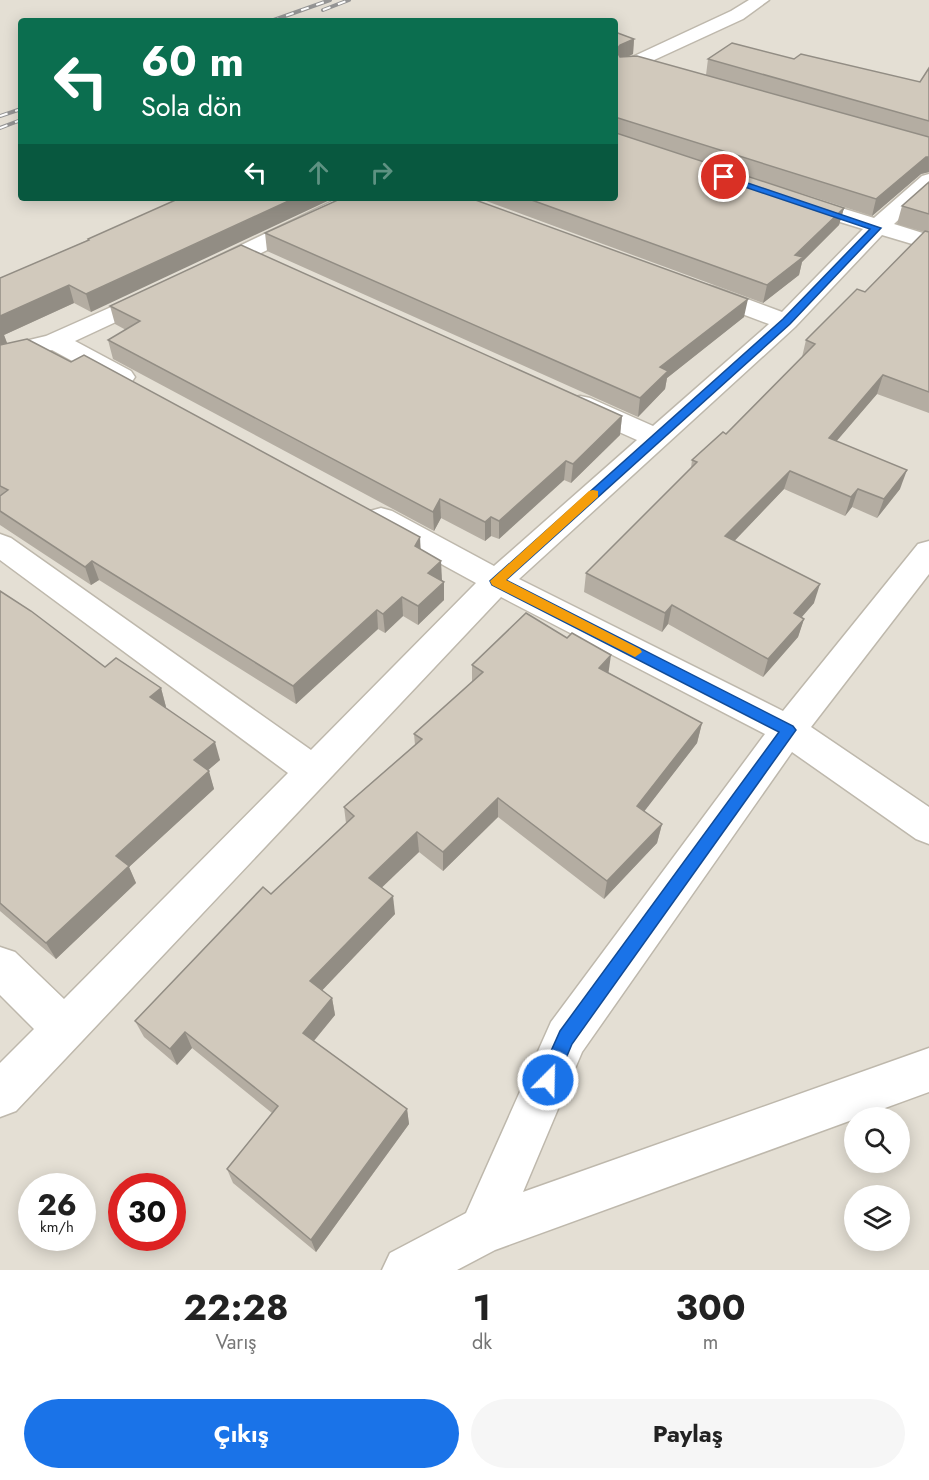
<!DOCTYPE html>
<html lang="tr">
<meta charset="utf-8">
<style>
body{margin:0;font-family:Jost,sans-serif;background:#f6f6f6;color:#222;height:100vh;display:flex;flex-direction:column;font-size:22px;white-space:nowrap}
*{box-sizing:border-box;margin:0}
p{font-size:20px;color:#767676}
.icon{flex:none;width:33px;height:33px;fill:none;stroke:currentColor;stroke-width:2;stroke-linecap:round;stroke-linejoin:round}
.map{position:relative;height:1270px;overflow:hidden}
.panel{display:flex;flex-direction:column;background:#fff;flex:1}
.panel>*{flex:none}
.banner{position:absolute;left:18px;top:18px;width:600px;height:183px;border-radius:6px;box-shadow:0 3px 15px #0003;background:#0b6e4f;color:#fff;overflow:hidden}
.tools{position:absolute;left:844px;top:1107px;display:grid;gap:12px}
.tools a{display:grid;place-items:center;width:66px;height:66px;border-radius:50%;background:#fff;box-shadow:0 3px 15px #0003;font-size:30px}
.speed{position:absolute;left:18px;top:1173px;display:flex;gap:12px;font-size:30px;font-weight:700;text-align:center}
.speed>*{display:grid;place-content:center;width:78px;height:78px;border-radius:50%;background:#fff;box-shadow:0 3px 15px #0003;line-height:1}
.speed small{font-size:15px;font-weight:400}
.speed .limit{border:9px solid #d22;background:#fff;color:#111}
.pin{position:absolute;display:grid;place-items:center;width:51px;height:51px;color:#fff;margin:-26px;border:3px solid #fff;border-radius:50%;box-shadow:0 2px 6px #0007}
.me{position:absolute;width:66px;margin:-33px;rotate:23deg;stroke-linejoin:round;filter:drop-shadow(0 0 4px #0008)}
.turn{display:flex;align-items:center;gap:21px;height:126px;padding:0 24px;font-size:27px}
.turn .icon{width:78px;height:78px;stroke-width:2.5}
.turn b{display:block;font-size:42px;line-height:51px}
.lanes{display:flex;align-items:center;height:57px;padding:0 24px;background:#0003;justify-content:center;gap:30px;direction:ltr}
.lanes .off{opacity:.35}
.eta{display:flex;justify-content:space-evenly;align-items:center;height:102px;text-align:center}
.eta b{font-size:36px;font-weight:700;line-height:42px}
.action{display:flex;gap:12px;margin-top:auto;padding:12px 24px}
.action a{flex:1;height:69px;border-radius:36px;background:#1a73e8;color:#fff;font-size:24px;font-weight:700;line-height:69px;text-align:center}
.action a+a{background:#f6f6f6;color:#222}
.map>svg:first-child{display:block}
</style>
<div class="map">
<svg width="929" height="1270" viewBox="0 0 929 1270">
<rect width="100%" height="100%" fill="#f1ede5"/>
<!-- residential -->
<path fill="#e4dfd4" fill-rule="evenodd" d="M0,0h929v1270h-929zM21,21h594v177h-594zM855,1118h45v44h-45zM32,1186h50v52h-50zM122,1186h50v52h-50zM855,1196h45v44h-45z"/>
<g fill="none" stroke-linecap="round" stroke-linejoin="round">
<defs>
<g id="street">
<polygon points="749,0 769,0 743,19 615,78 615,65 731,11"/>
<polygon points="929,174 929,191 894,224 929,235 929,249 882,235 795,327 519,579 783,711 918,544 929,541 929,574 811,727 929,807 929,844 916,839 792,752 582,1052 523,1192 929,1048 929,1092 495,1250 457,1270 382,1270 390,1253 466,1213 551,1022 765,734 501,597 16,1111 0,1117 0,1063 34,1029 0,995 0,947 15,952 64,999 288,773 0,560 0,534 11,538 311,750 476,583 370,525 366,518 370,511 381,508 392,511 494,566 637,440 570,410 566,404 570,398 580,396 590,398 653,426 769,324 697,297 694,292 697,287 706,285 715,287 782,312 863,229 791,207 788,202 791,197 799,195 874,218 922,176"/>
<polygon points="339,198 367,198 364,203 220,273 212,275 204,273 200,268 204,263"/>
<polygon points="154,288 163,290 166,295 163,300 75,341 131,371 135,377 131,383 122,385 113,383 52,350 0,363 0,347 46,336"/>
</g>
</defs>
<!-- street casing -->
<use href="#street" stroke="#beb8ac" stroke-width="3"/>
<!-- street -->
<use href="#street" fill="#fff" fill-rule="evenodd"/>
<defs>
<g id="rail">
<polyline points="323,10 349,0"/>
<polyline points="271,21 330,0"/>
<polyline points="0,116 21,109"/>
<polyline points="0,128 21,120"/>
</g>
</defs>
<!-- rail casing -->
<use href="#rail" stroke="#949494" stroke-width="4"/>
<!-- rail -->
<use href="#rail" stroke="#fff" stroke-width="2" stroke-dasharray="8" stroke-linecap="butt"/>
</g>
<!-- wall -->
<g fill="#b4ada2">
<polygon points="615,32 634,39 633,54 628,57 706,75 708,59 794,59 920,82 929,68 929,172 921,174 872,216 791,190 844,208 839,225 802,262 799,275 763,303 478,198 615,198"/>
<polygon points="929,182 929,413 877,394 836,441 900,489 877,518 852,507 845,516 784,489 734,541 814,603 801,617 804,619 798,637 763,677 668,624 662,632 584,592 586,573 691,468 692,460 726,434 802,357 806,340 865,292 924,232 897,224 902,206"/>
<polygon points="180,198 91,312 74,303 4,335 7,343 421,550 441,561 441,580 444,600 418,625 403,616 385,633 378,629 296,704 99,580 91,585 0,525 0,278 88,240 88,239"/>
<polygon points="265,233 744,317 667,378 665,389 638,417 267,251"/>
<polygon points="110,306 622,416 620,435 571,483 564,480 499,539 491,536 485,541 441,518 434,531 113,359 108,340 126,330 115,324"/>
<polygon points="0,591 105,667 161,688 166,707 165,708 220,760 208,770 214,789 129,867 136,883 56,959 0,911"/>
<polygon points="472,665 609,673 702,723 697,743 644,811 662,824 657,843 604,899 498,817 443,871 419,852 381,887 395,914 322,990 332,998 335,1015 314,1041 407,1109 409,1124 316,1252 233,1183 227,1169 272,1113 192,1048 177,1065 144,1037 135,1021 346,823 344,807 415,745 414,734 472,682"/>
</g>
<!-- shaded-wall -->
<g fill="#928d84">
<polygon points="634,39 633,54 618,61 616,50 620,45"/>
<polygon points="926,157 929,157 929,172 921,174 872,216 876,199"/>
<polygon points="295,198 334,198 91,312 86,294"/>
<polygon points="844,208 839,225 802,262 799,275 763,303 767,285 795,255"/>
<polygon points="69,285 74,303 4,335 7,343 0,345 0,316"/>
<polygon points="748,299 744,317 667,378 665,389 638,417 640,398 660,367"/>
<polygon points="883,375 877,394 823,457 829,438"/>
<polygon points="622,416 620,435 571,483 573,464"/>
<polygon points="566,461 564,480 499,539 499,521"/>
<polygon points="907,470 900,489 877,518 884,499"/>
<polygon points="790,471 784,489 721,555 725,536"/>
<polygon points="858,489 852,507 845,516 851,497"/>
<polygon points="440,499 441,518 434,531 433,512"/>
<polygon points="491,517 491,536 485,541 485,522"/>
<polygon points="420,537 421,555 415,546"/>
<polygon points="92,561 99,580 91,585 85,567"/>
<polygon points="441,561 442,580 428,592 428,573"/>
<polygon points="444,582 444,600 418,625 418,606"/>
<polygon points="820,584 814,603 789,632 794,613"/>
<polygon points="402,597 403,616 385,633 383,614"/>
<polygon points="672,605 668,624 662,632 665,613"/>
<polygon points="377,610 378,629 296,704 293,686"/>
<polygon points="804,619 798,637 763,677 768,659"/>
<polygon points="611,655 608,676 599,668"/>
<polygon points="161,688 166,707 156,716 150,697"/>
<polygon points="702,723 697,743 633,826 637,806"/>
<polygon points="215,742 220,760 199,778 194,760"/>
<polygon points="209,771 214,789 129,867 136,883 56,959 46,943 116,856"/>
<polygon points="498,798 498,817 443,871 443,852"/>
<polygon points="662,824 657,843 604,899 607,881"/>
<polygon points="417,832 419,852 372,897 369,878"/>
<polygon points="393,896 395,914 314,999 310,981"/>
<polygon points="332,998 335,1015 307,1049 303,1033"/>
<polygon points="185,1032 192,1048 177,1065 170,1049"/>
<polygon points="407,1109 409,1124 316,1252 311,1240"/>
</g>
<!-- building -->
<g fill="#d1c9bc" stroke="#928d84" stroke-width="1.5">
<polygon points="615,32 634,39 620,45 616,50 620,57 637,56 929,137 929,157 926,157 876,199 615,117 616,133 844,208 795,255 803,257 767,285 526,198 615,198"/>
<polygon points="732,43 794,59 801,54 920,82 929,68 929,121 708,59"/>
<polygon points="929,182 929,214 902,206"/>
<polygon points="180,198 295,198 86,294 69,285 0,316 0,278 89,240 88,239"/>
<polygon points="342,198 470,198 748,299 660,367 668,371 640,398 265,233"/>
<polygon points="925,231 929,232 929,392 883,375 829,438 907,470 884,499 858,489 851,497 790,471 725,536 820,584 794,613 804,619 768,659 672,605 665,613 586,573 697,462 692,460 723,432 726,434 815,344 806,340 857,289 865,292"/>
<polygon points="241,245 622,416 573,464 566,461 499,521 491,517 485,522 440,499 433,512 108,340 140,321 110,306"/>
<polygon points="27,339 71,362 84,355 420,537 415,546 441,561 428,573 444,582 418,606 402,597 383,614 377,610 293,686 92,561 85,567 0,511 0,496 8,490 0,486 0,345"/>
<polygon points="0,591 31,611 105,667 116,658 161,688 150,697 215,742 194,760 209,771 116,856 129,866 46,943 0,903"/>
<polygon points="526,613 567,638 572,633 611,655 599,668 702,723 637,806 662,824 607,881 498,798 443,852 417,832 369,878 393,896 310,981 332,998 303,1033 407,1109 311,1240 227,1169 278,1106 185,1032 170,1049 135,1021 263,887 271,894 354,816 344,807 422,739 414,734 483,672 472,665"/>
</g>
<!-- route -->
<polygon fill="#1a73e8" stroke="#114b97" stroke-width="1.5" points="721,176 727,176 881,228 790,324 506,580 793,726 796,730 572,1044 554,1087 548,1089 541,1087 538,1080 560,1031 779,732 492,585 490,581 783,319 870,229 721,179"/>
<!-- slow -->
<polygon fill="#f59e0b" points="593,490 598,491 598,497 506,580 640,649 642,652 635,657 492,585 490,581 589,491"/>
</svg>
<div class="tools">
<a><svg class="icon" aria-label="search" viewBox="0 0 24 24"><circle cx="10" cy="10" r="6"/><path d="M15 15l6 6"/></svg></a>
<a><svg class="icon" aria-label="layers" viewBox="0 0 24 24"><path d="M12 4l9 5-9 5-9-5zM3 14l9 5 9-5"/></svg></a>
</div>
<div class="speed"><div>26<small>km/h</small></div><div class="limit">30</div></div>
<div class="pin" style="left:724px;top:177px;background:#d93025"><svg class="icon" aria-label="arrive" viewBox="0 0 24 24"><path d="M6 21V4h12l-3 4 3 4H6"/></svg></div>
<svg class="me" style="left:548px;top:1080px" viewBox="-20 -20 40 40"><circle r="17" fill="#1a73e8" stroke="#fff" stroke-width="3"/><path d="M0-11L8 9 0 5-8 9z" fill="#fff"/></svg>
<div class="banner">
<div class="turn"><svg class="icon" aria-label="left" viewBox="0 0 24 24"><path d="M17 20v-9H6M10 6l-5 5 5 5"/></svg><div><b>60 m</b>Sola dön</div></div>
<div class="lanes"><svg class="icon" aria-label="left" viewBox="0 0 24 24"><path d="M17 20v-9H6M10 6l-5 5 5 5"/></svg><svg class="icon off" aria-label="ahead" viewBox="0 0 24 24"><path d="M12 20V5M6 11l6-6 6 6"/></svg><svg class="icon off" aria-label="right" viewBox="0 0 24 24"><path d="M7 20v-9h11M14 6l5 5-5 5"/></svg></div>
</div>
</div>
<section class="panel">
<div class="eta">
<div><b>22:28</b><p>Varış</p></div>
<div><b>1</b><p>dk</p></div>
<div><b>300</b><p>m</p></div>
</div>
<div class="action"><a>Çıkış</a><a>Paylaş</a></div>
</section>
